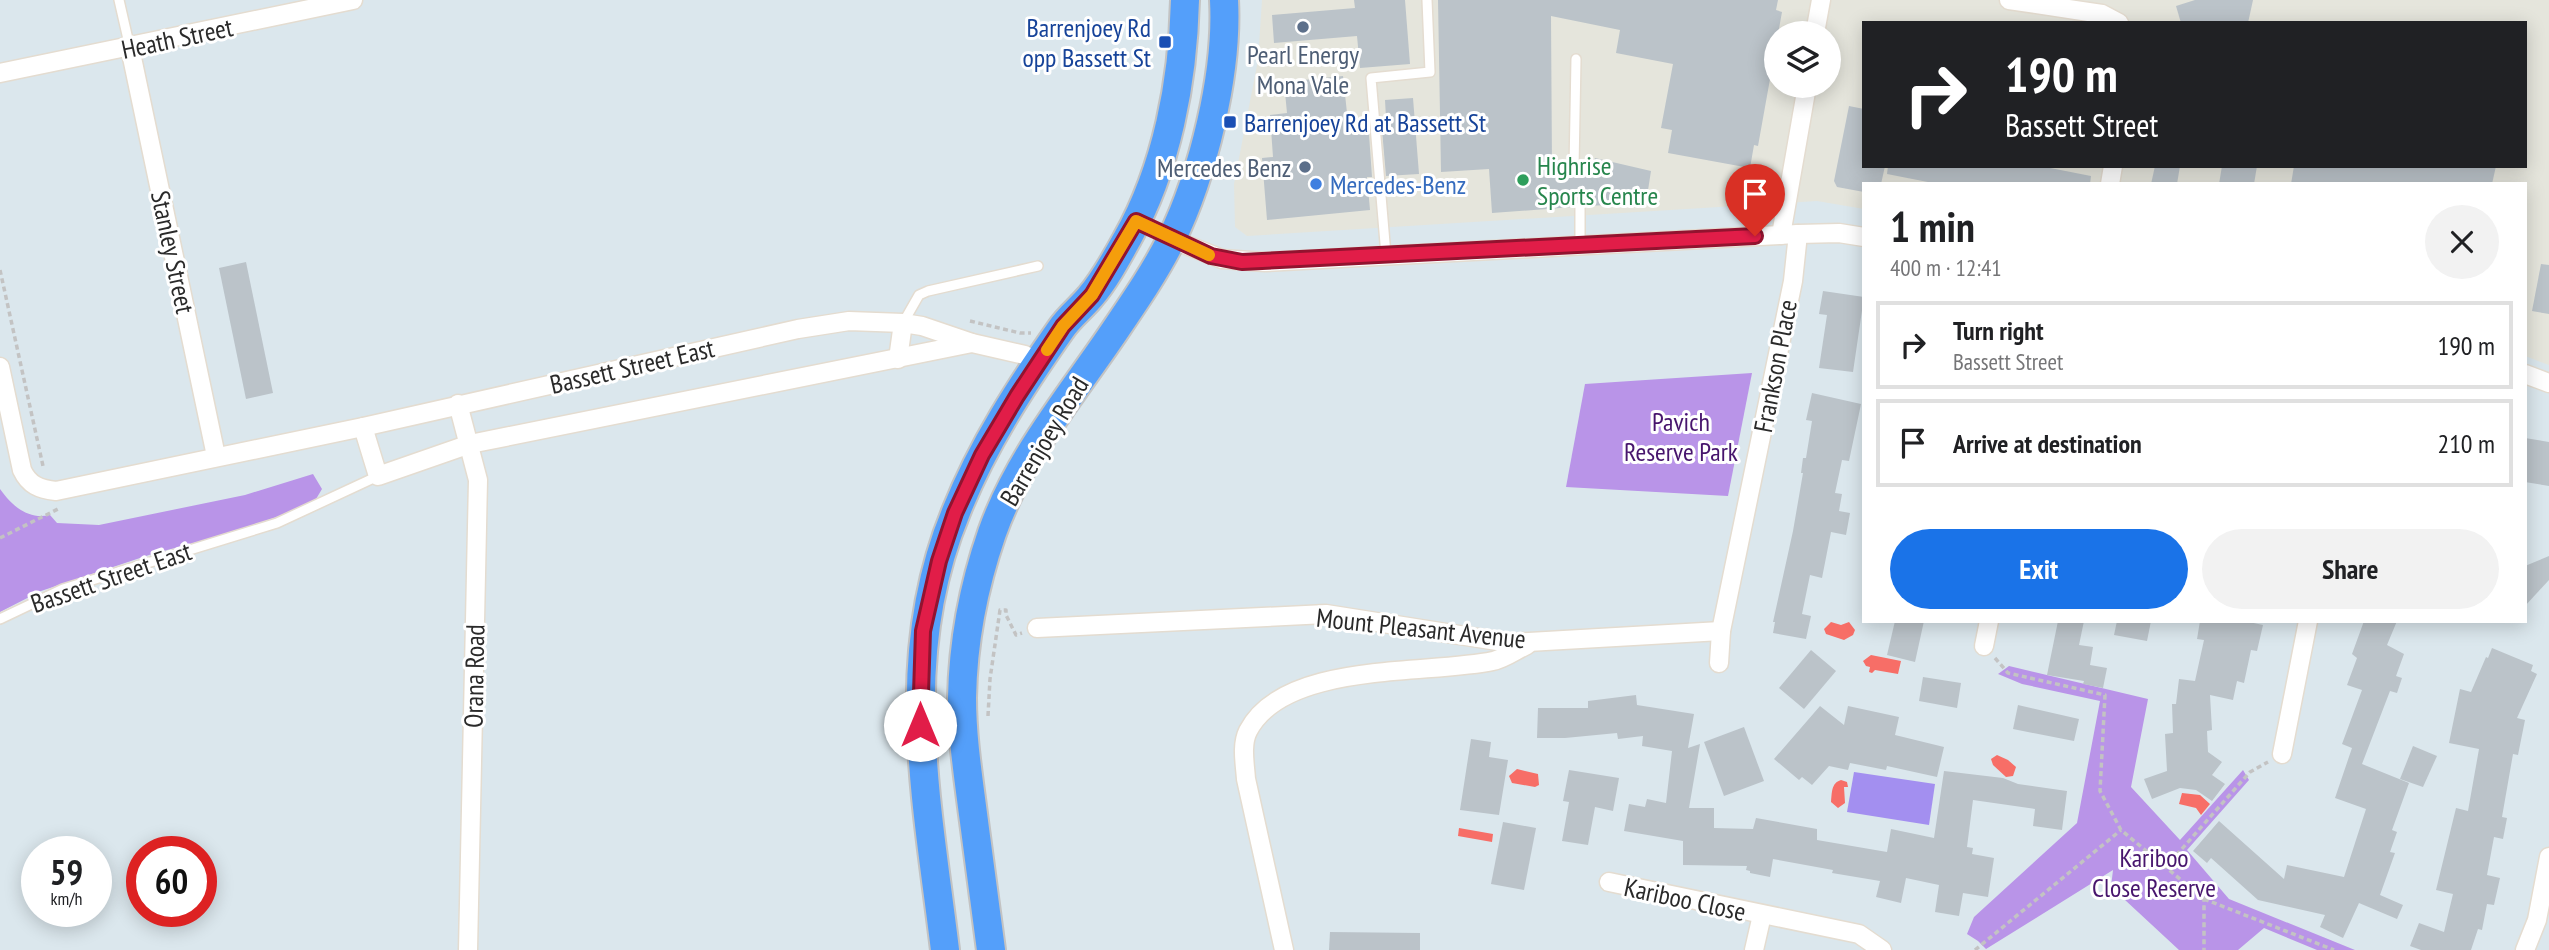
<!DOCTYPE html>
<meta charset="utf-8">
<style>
body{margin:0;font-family:"PT Sans Narrow",sans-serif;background:#f2f2f2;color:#202124;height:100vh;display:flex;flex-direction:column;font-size:26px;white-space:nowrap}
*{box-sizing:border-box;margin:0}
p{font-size:23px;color:#757577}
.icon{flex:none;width:38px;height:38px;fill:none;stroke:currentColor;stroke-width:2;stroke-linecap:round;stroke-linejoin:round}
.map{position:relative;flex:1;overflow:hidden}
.panel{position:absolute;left:1862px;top:182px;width:665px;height:441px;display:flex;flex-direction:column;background:#fff;border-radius:0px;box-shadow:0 4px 18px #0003}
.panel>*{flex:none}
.hud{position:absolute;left:1862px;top:21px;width:665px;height:147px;border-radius:0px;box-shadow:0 4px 18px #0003;background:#202124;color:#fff;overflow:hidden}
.tools{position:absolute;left:1764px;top:21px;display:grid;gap:14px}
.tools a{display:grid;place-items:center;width:77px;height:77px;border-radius:50%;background:#fff;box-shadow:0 4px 18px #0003;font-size:35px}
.speed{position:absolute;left:21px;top:836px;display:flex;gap:14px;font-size:35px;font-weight:700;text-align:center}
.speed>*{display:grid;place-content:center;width:91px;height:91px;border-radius:50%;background:#fff;box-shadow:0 4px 18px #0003;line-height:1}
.speed small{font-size:18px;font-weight:400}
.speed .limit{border:10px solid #d22;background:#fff;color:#111}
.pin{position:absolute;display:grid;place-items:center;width:60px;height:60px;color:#fff;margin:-72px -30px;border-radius:50% 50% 50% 0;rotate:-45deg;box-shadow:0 0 7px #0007}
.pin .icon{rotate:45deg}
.me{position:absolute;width:77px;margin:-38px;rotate:0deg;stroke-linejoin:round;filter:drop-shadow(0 0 5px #0008)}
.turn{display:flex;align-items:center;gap:24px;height:147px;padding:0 28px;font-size:32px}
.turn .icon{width:91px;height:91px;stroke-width:2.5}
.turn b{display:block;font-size:49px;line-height:60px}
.round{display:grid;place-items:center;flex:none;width:74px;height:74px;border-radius:37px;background:#f2f2f2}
.overview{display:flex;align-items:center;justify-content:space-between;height:119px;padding:0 28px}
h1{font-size:42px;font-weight:700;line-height:52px}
.button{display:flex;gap:14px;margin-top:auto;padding:14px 28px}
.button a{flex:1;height:80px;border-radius:42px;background:#1a73e8;color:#fff;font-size:28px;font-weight:700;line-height:80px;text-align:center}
.button a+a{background:#f2f2f2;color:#202124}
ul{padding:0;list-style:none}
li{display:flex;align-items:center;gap:21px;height:88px;margin:0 14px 10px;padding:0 14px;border:4px solid #e0e0e0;border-radius:0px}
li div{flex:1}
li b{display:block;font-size:26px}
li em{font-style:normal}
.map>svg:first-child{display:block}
</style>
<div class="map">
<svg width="2549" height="950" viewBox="0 0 2549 950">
<rect width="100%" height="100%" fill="#dbe7ed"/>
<!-- industrial -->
<path fill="#e5e5dc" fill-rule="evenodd" d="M1262,0h1287v365l-24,-9v-172h-661v25l-47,-8 -570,35 -12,-9 -1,-43 24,-124zM1864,23h661v143h-661zM1776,33h53v53h-53z"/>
<!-- green -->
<g fill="#b994e8">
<polygon points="1752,373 1728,496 1566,487 1585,384"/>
<path d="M313,474l9,15 -9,15 -81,29 -80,21 -111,37 -41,21v-123c12,17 28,31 50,26l7,8 42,2 146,-30z"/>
<polygon points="2009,666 2148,699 2131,787 2180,840 2243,770 2249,780 2187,850 2229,899 2355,950 2317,950 2264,928 2238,950 2179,950 2111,887 2113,870 1986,949 1978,941 1967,934 1974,917 2077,823 2100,701 2022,684 1998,674"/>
</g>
<!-- pitch -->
<polygon fill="#a38ff0" points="1854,772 1935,784 1929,825 1847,812"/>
<!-- water -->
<g fill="#f76e67">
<polygon points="1831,622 1841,625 1849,622 1855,630 1853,635 1844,640 1826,634 1824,629"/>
<polygon points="1871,655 1901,661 1898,674 1875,670 1872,673 1869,672 1870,667 1866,666 1863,661"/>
<polygon points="1997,755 2008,760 2016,767 2013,776 2006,777 1993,765 1991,759"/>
<polygon points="1517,769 1538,774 1539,785 1535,787 1512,783 1509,776"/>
<path d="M1841,780l6,2 1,5h-4l1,16 -7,5 -7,-6c1,-9 0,-19 10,-22z"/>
<polygon points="2182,793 2200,795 2210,804 2201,815 2196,808 2179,804"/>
<polygon points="1459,828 1493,834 1492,842 1458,836"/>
</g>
<!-- building -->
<g fill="#bbc3c9">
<polygon points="1354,0 1405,0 1410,64 1360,68 1357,36 1274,43 1272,15 1355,8"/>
<polygon points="1438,0 1778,0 1776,10 1782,12 1758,146 1754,145 1750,168 1668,153 1672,130 1661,128 1673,64 1616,53 1620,30 1551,16 1552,169 1567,168 1570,174 1575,175 1580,172 1581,167 1592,167 1595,158 1651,171 1646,203 1587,206 1584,201 1579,200 1573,207 1492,213 1489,169 1441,172"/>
<polygon points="2195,0 2253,0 2248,23 2181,23 2176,6"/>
<polygon points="1343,76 1348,122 1368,120 1372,177 1367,177 1370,210 1267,220 1262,158 1273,157 1270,115 1287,113 1284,82"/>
<polygon points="1413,98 1419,174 1386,176 1381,118 1386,118 1385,100"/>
<polygon points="1849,106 1864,109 1864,166 1885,166 1881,184 1864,184 1864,192 1837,187 1834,181"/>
<polygon points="1888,166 2040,166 2091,176 2090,184 1938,184 1887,174"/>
<polygon points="2155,166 2180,166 2177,184 2151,184"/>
<polygon points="2222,166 2257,166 2254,184 2219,184"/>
<polygon points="2294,166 2496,166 2492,184 2291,184"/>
<polygon points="246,262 273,393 246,399 219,268"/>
<polygon points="2541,264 2549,265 2549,314 2532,311"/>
<polygon points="1823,291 1864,297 1853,372 1819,368 1827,315 1819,314"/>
<polygon points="1812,393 1861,404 1849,461 1842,460 1835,493 1842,494 1839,511 1850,513 1846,535 1831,532 1822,578 1810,575 1802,614 1811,616 1806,639 1773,633 1775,622 1773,622 1793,531 1803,473 1801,473 1803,458 1806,458 1812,421 1806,420"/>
<polygon points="2525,438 2549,442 2549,486 2525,482"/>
<polygon points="2549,556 2549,580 2525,606 2525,566"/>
<polygon points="1895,621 1924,621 1915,662 1887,655"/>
<polygon points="2058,621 2084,621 2079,645 2093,647 2090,665 2107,668 2103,688 2083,684 2084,681 2047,675"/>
<polygon points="2117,621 2151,621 2147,641 2114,635"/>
<polygon points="2200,621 2244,621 2263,625 2257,651 2251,650 2244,683 2237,681 2233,700 2210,695 2212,730 2207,731 2208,752 2222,762 2212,775 2225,784 2212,801 2196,790 2180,788 2152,799 2144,779 2167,771 2165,734 2173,733 2172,704 2176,704 2179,679 2195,681 2204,640 2197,639"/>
<polygon points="2364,621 2397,621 2387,645 2404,654 2396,676 2402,678 2397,693 2390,691 2362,764 2409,783 2392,830 2397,832 2390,852 2395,853 2380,895 2403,905 2397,919 2359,903 2343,938 2320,927 2325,915 2258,900 2211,858 2207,863 2193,851 2219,821 2284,879 2287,865 2344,877 2366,809 2335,798 2352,748 2342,744 2362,690 2347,685 2357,658 2352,654"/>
<polygon points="2492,648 2533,665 2531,671 2537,674 2517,718 2525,720 2518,755 2513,754 2502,817 2507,818 2503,839 2494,837 2487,875 2500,878 2494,905 2487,904 2482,930 2478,929 2471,950 2421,950 2410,946 2419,923 2444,932 2453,894 2436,890 2456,808 2468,811 2479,749 2449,743 2460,689 2471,692 2486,657 2488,658"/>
<polygon points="1811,650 1836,671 1804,709 1779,688"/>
<polygon points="1923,677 1961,683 1957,708 1919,701"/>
<polygon points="1636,695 1637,705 1694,714 1688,748 1700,744 1689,808 1714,808 1714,828 1753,829 1756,818 1817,829 1817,840 1887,852 1891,829 1934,838 1944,771 2003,778 2018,784 2067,791 2062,830 2033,826 2035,809 1973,800 1967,847 1973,848 1972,854 1994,858 1988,897 1963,893 1959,916 1935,912 1939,885 1906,878 1901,903 1876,897 1880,881 1832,873 1833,870 1773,859 1770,877 1750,873 1750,871 1746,870 1747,866 1683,865 1683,841 1624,831 1629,804 1645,807 1647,799 1666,803 1672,751 1642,746 1643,736 1618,739 1617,733 1565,738 1537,738 1538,708 1588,708 1588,701"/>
<polygon points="2018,705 2079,719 2074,741 2013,729"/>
<polygon points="1820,706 1844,725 1848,706 1899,717 1895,735 1944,747 1937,777 1887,766 1886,770 1850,763 1848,770 1829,766 1812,785 1802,777 1799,780 1774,759"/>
<polygon points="1744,727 1764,781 1724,796 1704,742"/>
<polygon points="1471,739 1491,742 1489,757 1508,760 1499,815 1460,810"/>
<polygon points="2413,746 2437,756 2423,787 2400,779"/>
<polygon points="1569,770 1619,778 1613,811 1595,807 1588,845 1562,841 1569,802 1563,801"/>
<polygon points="1503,822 1536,828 1524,890 1491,884"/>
<polygon points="1330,932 1420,933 1420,950 1329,950"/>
</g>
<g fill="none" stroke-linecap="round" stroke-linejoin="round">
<defs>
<g id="service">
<polyline points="119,0 130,48"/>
<polyline points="1574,168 1576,59"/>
<polyline points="1580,245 1580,207"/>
<polyline points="1386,255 1371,78 1430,72 1427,0"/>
<polyline points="903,323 919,295 928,291 1038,266"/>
<polyline points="0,619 63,589 277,523 378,476"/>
</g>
<g id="minor">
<polyline points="2009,0 2102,14 2119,23"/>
<polyline points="1815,33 1821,0"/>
<polyline points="130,48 216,456"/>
<polyline points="0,73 353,0"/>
<polyline points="2110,184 2113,166"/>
<polyline points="1781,235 1807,86"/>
<polyline points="1171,239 1222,259 1265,262 1798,234 1839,233 1864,237"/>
<polyline points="898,359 903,323"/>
<path d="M0,367l22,103c7,15 17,19 34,21l307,-64 435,-98 51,-8 54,2 19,3 50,17 53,12 14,8"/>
<polyline points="2525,374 2549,383"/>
<polyline points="458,404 478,480 468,950"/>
<polyline points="363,427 378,476 470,444 972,343"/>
<polyline points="1037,628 1326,614 1510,643 1721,631"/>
<polyline points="1984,646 1989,621"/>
<polyline points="1719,663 1721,631 1793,281 1798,234"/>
<polyline points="2282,754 2308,621"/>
<polyline points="1609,882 1859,934 1882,950"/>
<path d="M1284,950l-38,-171c-1,-15 -5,-34 2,-48 36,-70 179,-56 245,-70 11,-2 23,-11 34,-16"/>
<polyline points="1754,950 1762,915"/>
<polyline points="2525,950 2537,920 2549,857"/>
</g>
<g id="primary">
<path d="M945,950c-18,-149 -49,-294 11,-438 26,-66 65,-126 105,-183 8,-12 20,-21 29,-32 14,-16 26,-38 37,-58 40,-71 56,-158 58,-239"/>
<path d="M991,950c-6,-45 -12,-91 -18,-136 -5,-39 -11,-77 -11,-116 1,-55 12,-113 30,-165 27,-77 82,-141 126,-207 19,-28 38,-56 53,-86 32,-65 57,-167 53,-240"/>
</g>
</defs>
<!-- service casing -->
<use href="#service" stroke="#e4dcd0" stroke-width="12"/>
<!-- minor casing -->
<use href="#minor" stroke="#e4dcd0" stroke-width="21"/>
<!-- primary casing -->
<use href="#primary" stroke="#c3c3c3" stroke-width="32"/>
<!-- path -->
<g stroke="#c3c3c3" stroke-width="3.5" stroke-dasharray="5 3.5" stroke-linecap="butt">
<polyline points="0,270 43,466"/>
<polyline points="970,321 1020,333 1031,333"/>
<polyline points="0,538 58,509"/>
<polyline points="1995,658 2008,673 2105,695 2100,791 2121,830 2204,899 2204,950"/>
<polyline points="988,716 990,679 1000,610 1006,610 1006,615 1016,635 1022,633"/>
<polyline points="2165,868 2250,772 2268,762"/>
<polyline points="2204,899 2334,950"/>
<polyline points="1975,950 2121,830"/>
</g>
<!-- service -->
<use href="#service" stroke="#fff" stroke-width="9"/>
<!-- minor -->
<use href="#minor" stroke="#fff" stroke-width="18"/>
<!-- primary -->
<use href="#primary" stroke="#549ffa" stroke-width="28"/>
</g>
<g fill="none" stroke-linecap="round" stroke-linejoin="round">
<defs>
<polyline id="route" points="920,725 923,631 939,561 955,513 982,455 1017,396 1063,326 1092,295 1136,221 1211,256 1242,262 1755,236"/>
</defs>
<!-- route casing -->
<use href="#route" stroke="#92132f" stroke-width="18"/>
<!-- route -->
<use href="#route" stroke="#e11d48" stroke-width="12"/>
<!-- slow -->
<polyline stroke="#f59e0b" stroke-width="12" points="1047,350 1063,326 1092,295 1136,221 1209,255"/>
</g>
<!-- markers -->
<g fill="#5c6f8a" stroke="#fff" stroke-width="2.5">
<circle cx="1303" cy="27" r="7"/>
<circle cx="1305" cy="167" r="7"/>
</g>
<g fill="#1a4fb4" stroke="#fff" stroke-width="2.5">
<rect x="1158" y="35" width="14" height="14" rx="3.5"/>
<rect x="1223" y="115" width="14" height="14" rx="3.5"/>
</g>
<circle fill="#2e9e5b" stroke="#fff" stroke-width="2.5" cx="1523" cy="180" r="7"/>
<circle fill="#3f7fe0" stroke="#fff" stroke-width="2.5" cx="1316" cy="184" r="7"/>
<g text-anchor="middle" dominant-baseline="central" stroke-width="6" stroke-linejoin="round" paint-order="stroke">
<!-- transit labels -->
<g font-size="26" fill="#164399" stroke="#fff" text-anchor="end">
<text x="1151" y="27">Barrenjoey Rd<tspan x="1151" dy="30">opp Bassett St</tspan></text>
<text x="1244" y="122" text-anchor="start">Barrenjoey Rd at Bassett St</text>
</g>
<!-- street labels -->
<g font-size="26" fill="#2a2a2a" stroke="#fff">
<text transform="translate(177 38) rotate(-12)">Heath Street</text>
<text transform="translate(173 252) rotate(78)">Stanley Street</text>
<text transform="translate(632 366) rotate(-13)">Bassett Street East</text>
<text transform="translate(1775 366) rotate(-79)">Frankson Place</text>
<text transform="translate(1044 441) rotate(-59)">Barrenjoey Road</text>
<text transform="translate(111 577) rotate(-19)">Bassett Street East</text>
<text transform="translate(1421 628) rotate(6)">Mount Pleasant Avenue</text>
<text transform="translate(474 676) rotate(-89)">Orana Road</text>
<text transform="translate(1685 899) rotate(12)">Kariboo Close</text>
</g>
<!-- service labels -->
<g font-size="26" fill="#4e5e75" stroke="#fff">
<text x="1303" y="54">Pearl Energy<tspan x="1303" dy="30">Mona Vale</tspan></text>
<text x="1291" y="167" text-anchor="end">Mercedes Benz</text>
</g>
<!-- leisure labels -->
<g font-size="26" fill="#27864d" stroke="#fff" text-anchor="start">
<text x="1537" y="165">Highrise<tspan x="1537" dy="30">Sports Centre</tspan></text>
</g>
<!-- shop labels -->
<g font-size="26" fill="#366cbe" stroke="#fff" text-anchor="start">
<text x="1330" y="184">Mercedes-Benz</text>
</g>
<!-- park labels -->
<g font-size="26" fill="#47156d" stroke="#fff">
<text x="1681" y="421">Pavich<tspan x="1681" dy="30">Reserve Park</tspan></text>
<text x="2154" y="857">Kariboo<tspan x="2154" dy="30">Close Reserve</tspan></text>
</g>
</g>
</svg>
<div class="tools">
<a><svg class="icon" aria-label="layers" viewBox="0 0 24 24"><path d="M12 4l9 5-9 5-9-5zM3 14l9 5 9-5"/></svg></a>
</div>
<div class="speed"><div>59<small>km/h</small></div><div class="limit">60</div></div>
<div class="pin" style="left:1755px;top:236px;background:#d93025"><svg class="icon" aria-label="arrive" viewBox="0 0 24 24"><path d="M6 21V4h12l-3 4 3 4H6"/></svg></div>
<svg class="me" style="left:920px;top:725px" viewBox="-20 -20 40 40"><circle r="19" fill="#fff"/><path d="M0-13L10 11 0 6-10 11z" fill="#e11d48"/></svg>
<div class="hud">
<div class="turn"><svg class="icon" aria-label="right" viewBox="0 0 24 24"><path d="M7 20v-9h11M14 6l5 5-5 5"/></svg><div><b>190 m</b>Bassett Street</div></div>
</div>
<section class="panel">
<div class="overview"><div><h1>1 min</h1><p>400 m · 12:41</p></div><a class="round"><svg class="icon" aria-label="close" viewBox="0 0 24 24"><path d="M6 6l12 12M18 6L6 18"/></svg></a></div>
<ul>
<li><svg class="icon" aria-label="right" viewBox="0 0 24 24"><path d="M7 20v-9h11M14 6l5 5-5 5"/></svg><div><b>Turn right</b><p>Bassett Street</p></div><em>190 m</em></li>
<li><svg class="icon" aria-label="arrive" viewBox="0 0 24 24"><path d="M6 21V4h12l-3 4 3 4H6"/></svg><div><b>Arrive at destination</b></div><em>210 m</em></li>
</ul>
<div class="button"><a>Exit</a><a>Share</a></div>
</section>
</div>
